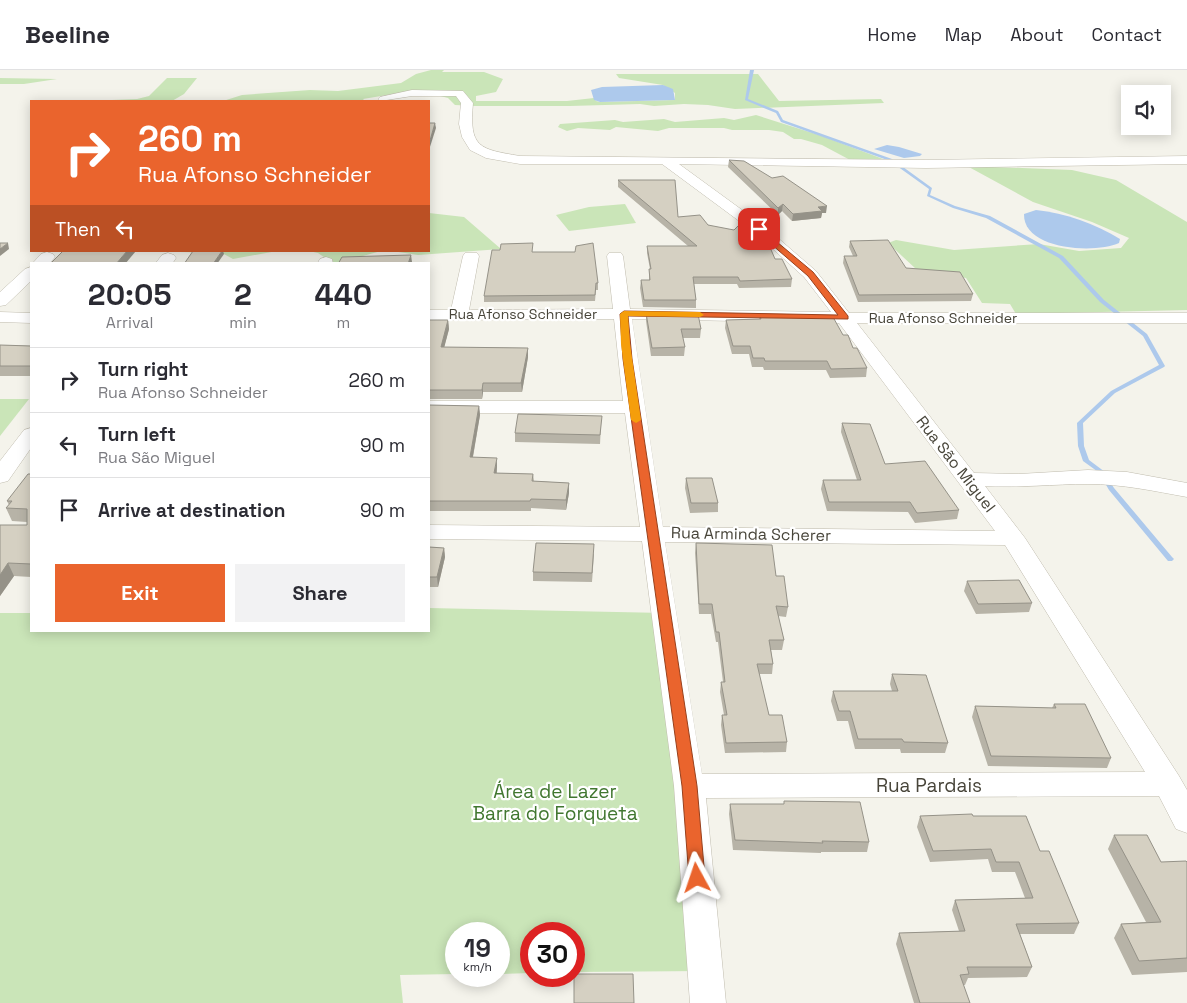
<!DOCTYPE html>
<meta charset="utf-8">
<style>
body{margin:0;font-family:"Space Grotesk",sans-serif;background:#f2f2f3;color:#2b2b33;height:100vh;display:flex;flex-direction:column;font-size:19px;white-space:nowrap}
*{box-sizing:border-box;margin:0}
p{font-size:16px;color:#7c7c81}
.icon{flex:none;width:28px;height:28px;fill:none;stroke:currentColor;stroke-width:2;stroke-linecap:round;stroke-linejoin:round}
.map{position:relative;flex:1;overflow:hidden}
.panel{position:absolute;left:30px;top:192px;width:400px;height:370px;display:flex;flex-direction:column;background:#fff;border-radius:0px;box-shadow:0 2px 12px #0003}
.panel>*{flex:none}
.banner{position:absolute;left:30px;top:30px;width:400px;height:152px;border-radius:0px;box-shadow:0 2px 12px #0003;background:#ea642d;color:#fff;overflow:hidden}
.tools{position:absolute;left:1121px;top:15px;display:grid;gap:10px}
.tools a{display:grid;place-items:center;width:50px;height:50px;border-radius:0px;background:#fff;box-shadow:0 2px 12px #0003;font-size:25px}
.speed{position:absolute;left:445px;top:852px;display:flex;gap:10px;font-size:25px;font-weight:700;text-align:center}
.speed>*{display:grid;place-content:center;width:65px;height:65px;border-radius:50%;background:#fff;box-shadow:0 2px 12px #0003;line-height:1}
.speed small{font-size:12px;font-weight:400}
.speed .limit{border:8px solid #d22;background:#fff;color:#111}
.pin{position:absolute;display:grid;place-items:center;width:42px;height:42px;color:#fff;margin:-21px;border-radius:10px;box-shadow:0 2px 8px #0006}
.me{position:absolute;width:55px;margin:-28px;rotate:355deg;stroke-linejoin:round;filter:drop-shadow(0 0 4px #0008)}
.turn{display:flex;align-items:center;gap:18px;height:105px;padding:0 25px;font-size:22px}
.turn .icon{width:65px;height:65px;stroke-width:2.5}
.turn b{display:block;font-size:35px;line-height:42px}
.then{display:flex;align-items:center;height:48px;padding:0 25px;background:#0003;gap:10px;font-size:19px}
.eta{display:flex;justify-content:space-evenly;align-items:center;height:85px;text-align:center}
.eta b{font-size:30px;font-weight:600;line-height:35px}
.primary-button{display:flex;gap:10px;margin-top:auto;padding:10px 25px}
.primary-button a{flex:1;height:58px;border-radius:0px;background:#ea642d;color:#fff;font-size:20px;font-weight:600;line-height:58px;text-align:center}
.primary-button a+a{background:#f2f2f3;color:#2b2b33}
ul{padding:0;list-style:none}
li{display:flex;align-items:center;gap:15px;height:65px;padding:0 25px;border-top:1px solid #e1e1e2}
li div{flex:1}
li b{display:block;font-size:19px}
li em{font-style:normal}
header{display:flex;align-items:center;gap:30px;box-sizing:border-box;height:70px;padding:0 25px;background:#fff;border-bottom:1px solid #e1e1e2}
header strong{font-size:24px}
nav{display:flex;gap:28px;margin-inline-start:auto;font-size:18px}
.map>svg:first-child{display:block}
</style>
<header>
<strong>Beeline</strong>
<nav><a>Home</a><a>Map</a><a>About</a><a>Contact</a></nav>
</header>
<div class="map">
<svg width="1187" height="933" viewBox="0 0 1187 933">
<rect width="100%" height="100%" fill="#f4f3eb"/>
<!-- green -->
<g fill="#cae5b8">
<polygon points="431,0 444,0 442,2 484,2 503,9 496,22 476,26 476,31 567,31 594,28 596,31 600,32 675,30 675,23 663,15 619,8 616,4 758,4 779,31 881,29 884,33 735,39 708,35 684,34 654,36 640,34 570,36 475,36 455,35 448,28 417,20 363,29 365,31 223,31 242,25 310,20 338,21 401,13 416,4"/>
<polygon points="0,8 57,9 24,14 0,14"/>
<polygon points="167,8 197,8 184,24 172,31 87,31 137,29 149,26"/>
<polygon points="756,45 822,66 891,92 852,91 822,75 801,69 794,69 783,62 769,60 732,60 724,58 669,58 658,61 616,57 610,60 578,58 567,61 558,57 560,54 615,50 623,52 664,49 675,52 724,48 734,50"/>
<polygon points="967,96 1072,100 1116,110 1187,152 1187,240 1016,244 1010,234 982,233 966,208 916,199 888,173 896,170 954,180 1039,174 1079,181 1121,178 1129,168 1092,152 1033,132"/>
<polygon points="625,134 636,153 569,161 556,145 589,137"/>
<polygon points="429,143 464,147 501,179 418,185 392,181 429,181"/>
<polygon points="277,181 233,189 222,183 180,182"/>
<polygon points="309,181 381,181 334,194 318,183"/>
<polygon points="0,329 29,329 0,366"/>
<polygon points="429,538 665,543 705,901 574,902 574,864 531,864 531,903 499,904 499,864 456,864 456,904 400,905 403,933 0,933 0,543 31,543 31,561 429,561"/>
</g>
<!-- water -->
<g fill="#adc9ec">
<polygon points="663,15 673,19 675,30 600,32 594,30 591,20 602,17"/>
<polygon points="887,75 899,77 922,84 920,86 904,88 874,79"/>
<path d="M1036,140c30,3 59,14 84,29l-1,4c-24,11 -96,7 -95,-29z"/>
</g>
<g fill="none" stroke-linecap="round" stroke-linejoin="round">
<!-- stream -->
<g fill="#adc9ec" fill-rule="evenodd">
<polygon points="750,0 754,0 748,29 778,41 783,50 892,89 932,118 930,125 955,136 990,146 1063,186 1104,230 1147,264 1165,296 1164,297 1115,323 1083,353 1084,376 1089,390 1105,402 1106,403 1105,404 1101,404 1083,391 1078,376 1077,353 1111,321 1159,295 1143,266 1100,232 1059,188 986,148 953,138 927,126 929,119 890,91 781,52 776,43 745,30"/>
<polygon points="1108,411 1110,412 1114,418 1172,487 1174,489 1172,491 1168,491 1109,420 1105,413"/>
</g>
<defs>
<g id="street">
<path d="M412,20l51,1 10,12c-4,45 6,46 47,53l406,4 261,-4v8l-261,4 -247,-4 85,62 52,45 33,42h338v10h-330l117,150 45,1 69,-4 39,2 60,11v14c-33,-6 -65,-13 -99,-13 -34,0 -68,4 -103,2l40,52 154,238 8,14v43l-11,-4 -17,-33 -453,2 20,205h-36l-16,-217 -32,-245 -213,-2v-14l211,2 -15,-114h-196v-12h194l-9,-82 -185,1v-10h22l12,-54 2,-3h12l2,3 -10,54 144,-1 -6,-53 2,-3h12l2,3 7,53 201,3 -27,-35 -50,-45 -92,-68h-142l-34,-6 -16,-8 -8,-13 -3,-13 2,-21 -5,-7h-44l-32,5 -2,-2 2,-2zM632,249l207,4 156,208 -332,-4zM665,472l340,3 140,227 -443,2z"/>
<polygon points="47,182 53,184 55,187 49,194 32,194 41,184"/>
<polygon points="168,183 174,185 176,188 172,194 155,194 162,185"/>
<polygon points="326,187 332,189 333,194 317,194 320,189"/>
<polygon points="31,197 31,211 6,235 0,236 0,222 25,199"/>
<polygon points="0,242 31,243 31,253 0,252"/>
<polygon points="31,358 31,378 8,411 0,413 0,391 24,360"/>
</g>
</defs>
<!-- street casing -->
<use href="#street" stroke="#c0bcae" stroke-width="1"/>
<!-- street -->
<use href="#street" fill="#fff" fill-rule="evenodd"/>
</g>
<!-- wall -->
<g fill="#b7b3a7">
<polygon points="729,90 826,143 822,143 821,148 792,151 782,141 778,145 728,97"/>
<polygon points="618,110 678,147 708,155 775,189 792,209 791,217 739,218 737,214 694,214 696,230 696,238 643,237 640,218 641,210 649,210 649,199 650,199 647,183 647,176 688,176 618,117"/>
<polygon points="850,171 906,198 973,224 971,231 858,232 843,193 844,186 853,186 849,177"/>
<polygon points="533,182 598,213 598,220 596,220 595,231 484,232 484,226"/>
<polygon points="646,243 701,259 700,268 682,268 685,277 684,286 651,286 646,251"/>
<polygon points="760,246 843,265 867,298 866,307 830,308 826,300 764,300 763,297 752,297 749,284 732,284 725,258 726,250 759,249"/>
<polygon points="429,250 448,250 449,259 444,277 528,278 528,287 522,322 483,322 482,329 429,329"/>
<polygon points="0,275 31,276 31,306 0,306"/>
<polygon points="429,335 479,336 480,345 473,387 497,397 497,403 533,404 534,411 569,413 569,423 566,440 531,438 531,441 429,441"/>
<polygon points="842,353 885,394 959,440 957,449 915,453 908,442 827,441 821,419 823,410 857,410 841,362"/>
<polygon points="601,355 600,374 515,372 515,363"/>
<polygon points="31,404 31,507 14,506 0,526 0,455 27,455 27,452 12,451 6,438 9,435 7,431"/>
<polygon points="686,408 718,433 718,442 690,443 685,418"/>
<polygon points="696,473 776,506 788,537 786,547 778,546 784,570 782,580 771,580 773,594 772,604 759,604 769,645 787,672 786,682 725,683 721,655 722,645 724,645 720,622 721,612 723,612 718,572 716,572 711,544 699,544 695,483"/>
<polygon points="429,477 444,478 445,487 438,517 429,517"/>
<polygon points="594,484 592,512 533,511 533,502"/>
<polygon points="967,511 1032,533 1029,542 976,544 964,521"/>
<polygon points="892,604 948,673 945,683 901,683 900,679 855,679 848,651 837,651 831,631 833,621 892,621 890,614"/>
<polygon points="1054,634 1111,688 1107,698 988,696 972,647 975,636 1052,638"/>
<polygon points="784,731 869,772 867,782 821,782 821,783 733,780 729,744 730,734 784,734"/>
<polygon points="920,746 973,746 1040,781 1079,853 1074,864 1020,864 1032,897 1027,907 968,908 965,915 963,915 970,933 914,933 896,874 899,863 959,861 952,840 955,830 1025,828 1015,802 992,802 988,789 930,792 917,757"/>
<polygon points="1114,765 1161,792 1187,792 1187,902 1132,905 1114,868 1121,854 1146,852 1108,779"/>
</g>
<!-- shaded-wall -->
<g fill="#959288">
<polygon points="435,53 436,58 429,80 429,74"/>
<polygon points="783,134 782,141 778,145 778,138"/>
<polygon points="827,136 826,143 822,143 821,148 792,151 793,144 818,137"/>
<polygon points="8,173 9,179 0,186 0,179"/>
<polygon points="127,181 136,181 125,194 116,194"/>
<polygon points="222,181 223,181 224,184 217,194 213,194"/>
<polygon points="411,185 412,192 411,194 408,194"/>
<polygon points="448,250 449,259 442,286 441,277"/>
<polygon points="528,278 528,287 522,322 521,313"/>
<polygon points="483,313 483,322 482,329 482,320"/>
<polygon points="479,336 480,345 471,397 470,387"/>
<polygon points="497,388 497,397 495,413 494,403"/>
<polygon points="569,413 569,423 566,440 566,430"/>
<polygon points="444,478 445,487 438,517 437,507"/>
<polygon points="8,493 14,506 0,526 0,505"/>
</g>
<!-- building -->
<g fill="#d5d0c2" stroke="#959288">
<polygon points="429,53 435,53 429,74"/>
<polygon points="729,90 744,91 772,108 783,106 827,136 818,137 822,141 793,144 783,134 778,138"/>
<polygon points="618,110 675,110 678,147 700,145 708,155 734,160 738,156 757,160 766,168 775,189 782,189 792,209 740,211 738,207 693,207 696,230 644,230 641,210 650,210 649,199 651,199 647,176 697,176"/>
<polygon points="888,170 906,198 960,202 973,224 859,225 844,186 857,186 850,171"/>
<polygon points="0,173 8,173 0,179"/>
<polygon points="533,173 532,182 575,182 576,176 593,173 598,213 596,213 595,225 484,226 492,180 500,180 501,174"/>
<polygon points="63,181 127,181 116,194 50,194"/>
<polygon points="193,181 222,181 213,194 184,194"/>
<polygon points="411,185 408,194 338,194 342,187"/>
<polygon points="646,243 698,244 701,259 681,259 685,277 652,278"/>
<polygon points="760,246 833,247 843,265 848,265 853,278 857,278 867,298 831,299 827,291 765,291 764,288 753,288 750,276 733,276 726,250 761,249"/>
<polygon points="429,250 448,250 441,277 528,278 521,313 483,313 482,320 429,320"/>
<polygon points="0,275 31,276 31,296 0,296"/>
<polygon points="429,335 479,336 470,387 497,388 494,403 533,404 532,411 569,413 566,430 531,429 530,431 429,431"/>
<polygon points="518,344 602,346 600,365 515,363"/>
<polygon points="842,353 870,354 885,394 925,391 959,440 917,443 910,432 829,432 823,410 861,410"/>
<polygon points="28,404 31,404 31,494 8,493 0,505 0,455 27,455 27,439 6,438 12,431 7,431"/>
<polygon points="686,408 712,408 718,433 691,433"/>
<polygon points="536,473 594,474 592,503 533,502"/>
<polygon points="696,473 772,475 776,506 784,506 788,537 776,536 784,570 769,570 773,594 757,594 769,645 782,645 787,672 726,673 722,645 727,645 721,612 725,612 719,562 716,562 712,534 699,534"/>
<polygon points="429,477 444,478 437,507 429,507"/>
<polygon points="1019,510 1032,533 978,534 967,511"/>
<polygon points="892,604 926,605 948,673 904,672 902,669 858,669 850,641 839,641 833,621 898,621"/>
<polygon points="1054,634 1085,634 1111,688 991,686 975,636 1056,638"/>
<polygon points="784,731 860,732 869,772 822,771 823,773 735,770 730,734 784,734"/>
<polygon points="972,744 973,746 1026,746 1040,781 1049,781 1079,853 1016,854 1032,897 967,897 969,904 960,905 970,933 920,933 899,863 965,861 955,830 1033,828 1019,792 996,792 991,779 933,781 920,746"/>
<polygon points="1114,765 1147,765 1161,792 1186,791 1187,792 1187,888 1139,891 1121,854 1161,852"/>
<polygon points="574,904 633,904 634,933 574,933"/>
</g>
<!-- route -->
<polygon fill="#ea642d" stroke="#98411d" points="759,157 813,202 848,246 848,249 628,246 632,289 697,716 705,808 703,813 697,815 692,813 689,808 682,716 623,289 620,244 624,241 838,245 808,206 756,161 755,159"/>
<!-- slow -->
<polygon fill="#f59e0b" points="624,241 700,242 704,245 700,247 628,246 630,274 641,350 636,353 631,350 621,274 620,244"/>
<g text-anchor="middle" dominant-baseline="central" stroke-width="4.5" stroke-linejoin="round" paint-order="stroke">
<!-- far-street labels -->
<g font-size="14" fill="#48453a" stroke="#fff">
<text x="523" y="244">Rua Afonso Schneider</text>
<text x="943" y="248">Rua Afonso Schneider</text>
</g>
<!-- street labels -->
<g font-size="16" fill="#48453a" stroke="#fff">
<text transform="translate(956 394) rotate(52)">Rua São Miguel</text>
<text transform="translate(751 464) rotate(1)">Rua Arminda Scherer</text>
</g>
<!-- near-street labels -->
<g font-size="19" fill="#48453a" stroke="#fff">
<text x="929" y="715">Rua Pardais</text>
</g>
<!-- near-park labels -->
<g font-size="19" fill="#417730" stroke="#fff">
<text x="555" y="721">Área de Lazer<tspan x="555" dy="22">Barra do Forqueta</tspan></text>
</g>
</g>
</svg>
<div class="tools">
<a><svg class="icon" aria-label="sound" viewBox="0 0 24 24"><path d="M4 9h4l5-4v14l-5-4H4zM17 9q2 3 0 6"/></svg></a>
</div>
<div class="speed"><div>19<small>km/h</small></div><div class="limit">30</div></div>
<div class="pin" style="left:759px;top:159px;background:#d93025"><svg class="icon" aria-label="arrive" viewBox="0 0 24 24"><path d="M6 21V4h12l-3 4 3 4H6"/></svg></div>
<svg class="me" style="left:697px;top:808px" viewBox="-20 -20 40 40"><path d="M0-17L14 15 0 8-14 15z" fill="#ea642d" stroke="#fff" stroke-width="4"/></svg>
<div class="banner">
<div class="turn"><svg class="icon" aria-label="right" viewBox="0 0 24 24"><path d="M7 20v-9h11M14 6l5 5-5 5"/></svg><div><b>260 m</b>Rua Afonso Schneider</div></div>
<div class="then">Then<svg class="icon" aria-label="left" viewBox="0 0 24 24"><path d="M17 20v-9H6M10 6l-5 5 5 5"/></svg></div>
</div>
<section class="panel">
<div class="eta">
<div><b>20:05</b><p>Arrival</p></div>
<div><b>2</b><p>min</p></div>
<div><b>440</b><p>m</p></div>
</div>
<ul>
<li><svg class="icon" aria-label="right" viewBox="0 0 24 24"><path d="M7 20v-9h11M14 6l5 5-5 5"/></svg><div><b>Turn right</b><p>Rua Afonso Schneider</p></div><em>260 m</em></li>
<li><svg class="icon" aria-label="left" viewBox="0 0 24 24"><path d="M17 20v-9H6M10 6l-5 5 5 5"/></svg><div><b>Turn left</b><p>Rua São Miguel</p></div><em>90 m</em></li>
<li><svg class="icon" aria-label="arrive" viewBox="0 0 24 24"><path d="M6 21V4h12l-3 4 3 4H6"/></svg><div><b>Arrive at destination</b></div><em>90 m</em></li>
</ul>
<div class="primary-button"><a>Exit</a><a>Share</a></div>
</section>
</div>
